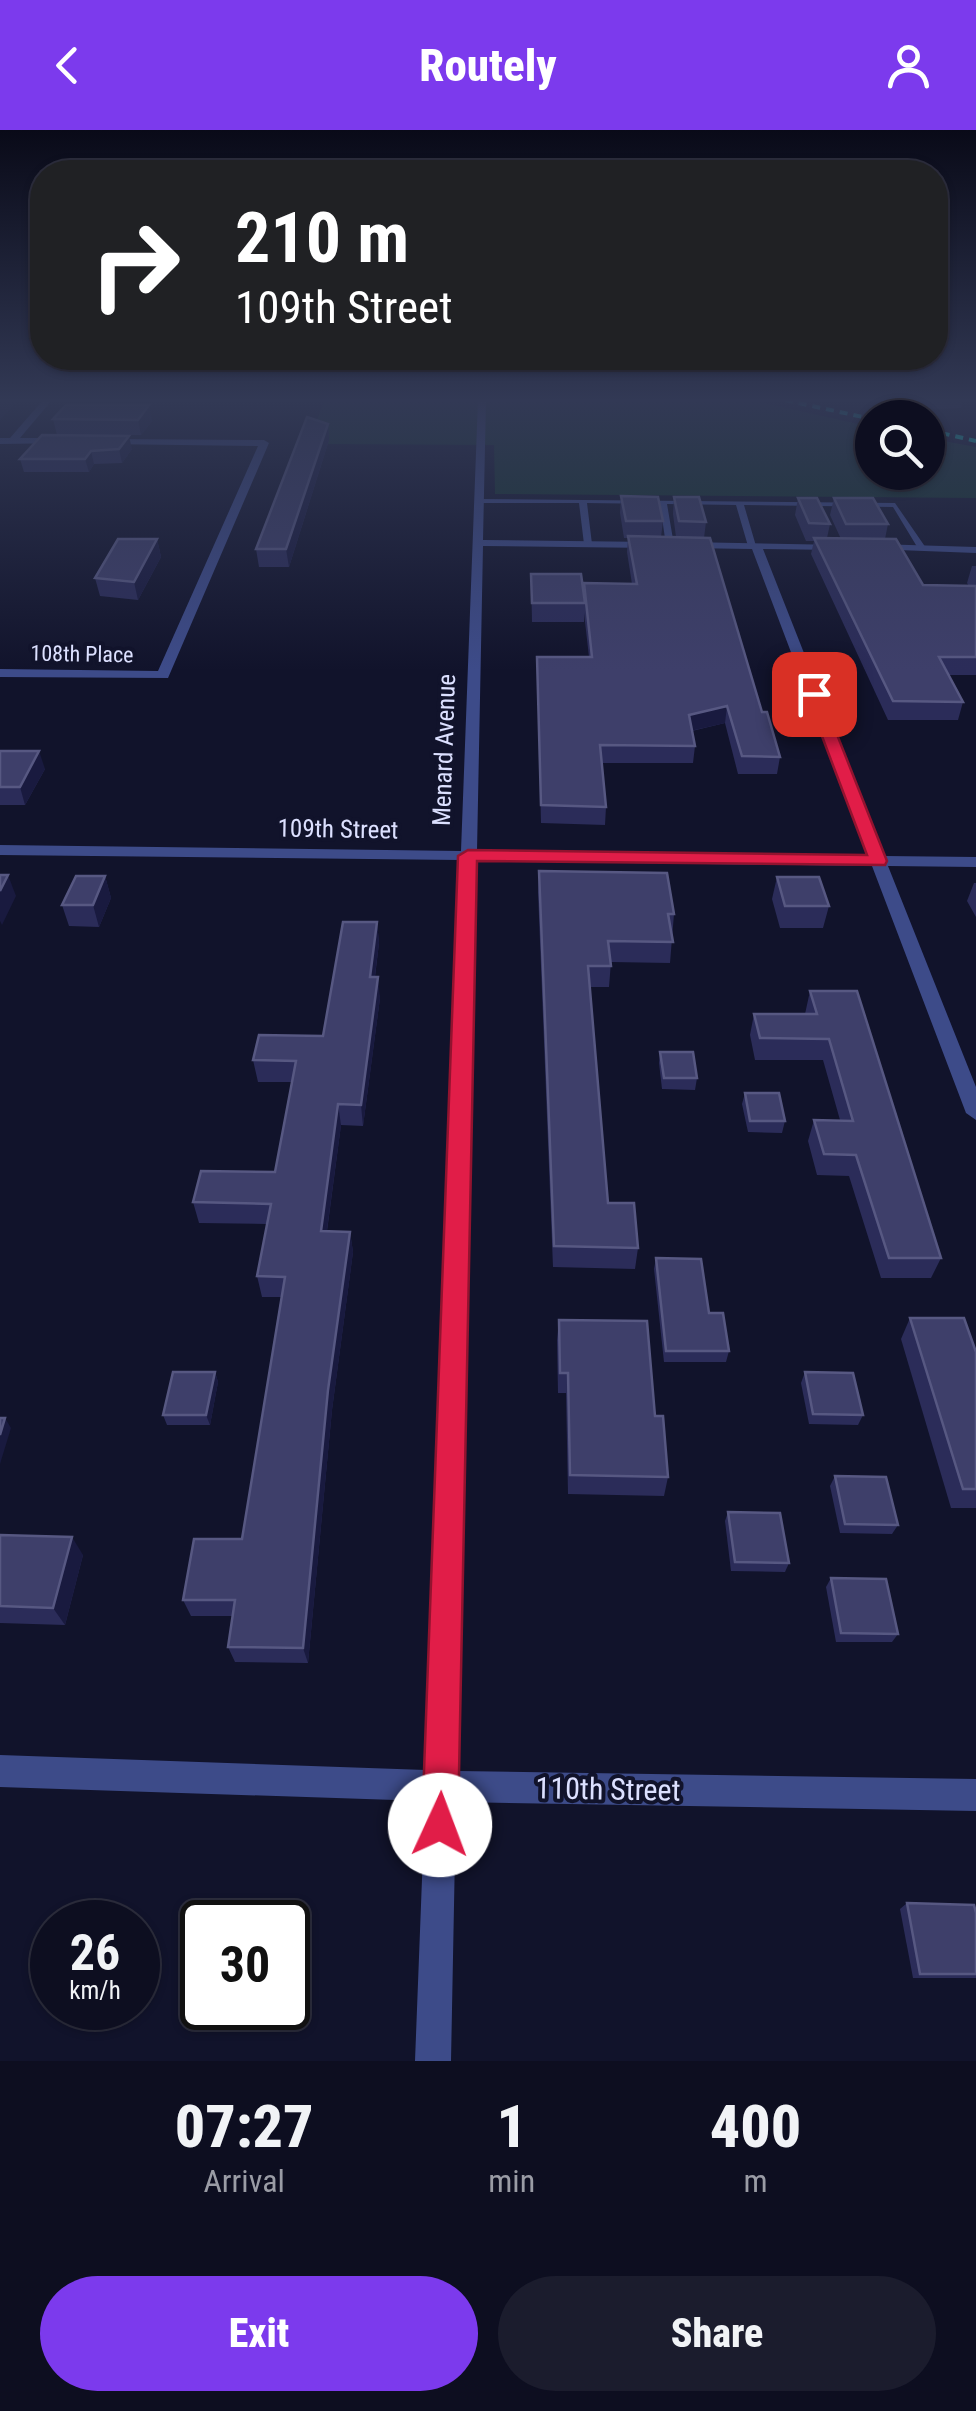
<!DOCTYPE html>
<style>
body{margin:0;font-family:"Roboto Condensed",sans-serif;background:#1b1c2d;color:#f1f3f6;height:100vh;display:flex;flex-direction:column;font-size:38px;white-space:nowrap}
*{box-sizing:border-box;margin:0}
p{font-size:32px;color:#9a9ca5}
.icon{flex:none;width:55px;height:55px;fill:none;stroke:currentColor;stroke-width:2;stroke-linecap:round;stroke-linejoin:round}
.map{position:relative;height:1931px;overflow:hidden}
.sheet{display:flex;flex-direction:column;background:#0d0e20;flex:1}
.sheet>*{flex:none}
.top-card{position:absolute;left:30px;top:30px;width:918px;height:210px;border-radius:40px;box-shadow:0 2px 8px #0004,0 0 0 2px #2d2e3e;background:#202124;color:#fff;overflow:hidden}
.buttons{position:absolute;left:855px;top:270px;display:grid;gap:20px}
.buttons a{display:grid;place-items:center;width:90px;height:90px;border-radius:50%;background:#0d0e20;box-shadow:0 2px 8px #0004,0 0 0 2px #2d2e3e;font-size:50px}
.speed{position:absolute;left:30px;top:1770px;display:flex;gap:20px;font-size:50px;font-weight:700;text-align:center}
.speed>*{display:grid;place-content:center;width:130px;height:130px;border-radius:50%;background:#0d0e20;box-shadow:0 2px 8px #0004,0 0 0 2px #2d2e3e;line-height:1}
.speed small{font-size:25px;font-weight:400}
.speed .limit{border:5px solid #111;border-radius:15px;background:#fff;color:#111}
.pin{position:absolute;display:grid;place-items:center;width:85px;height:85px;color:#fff;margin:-42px;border-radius:20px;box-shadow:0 5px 15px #0006}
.me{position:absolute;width:110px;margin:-55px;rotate:2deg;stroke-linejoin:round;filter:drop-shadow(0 0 8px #0008)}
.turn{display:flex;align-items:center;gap:35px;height:210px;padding:0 40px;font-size:45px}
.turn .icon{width:130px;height:130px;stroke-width:2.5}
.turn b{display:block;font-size:70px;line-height:85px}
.eta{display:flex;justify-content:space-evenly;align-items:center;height:170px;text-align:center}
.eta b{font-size:60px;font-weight:800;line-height:70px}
.cta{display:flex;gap:20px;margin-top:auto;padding:20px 40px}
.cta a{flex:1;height:115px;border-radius:60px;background:#7c3aed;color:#fff;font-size:40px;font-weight:800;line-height:115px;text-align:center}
.cta a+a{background:#1b1c2d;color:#f1f3f6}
header{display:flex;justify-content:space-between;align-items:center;height:130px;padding:0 40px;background:#7c3aed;color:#fff;font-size:45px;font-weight:800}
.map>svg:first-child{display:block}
</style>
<header><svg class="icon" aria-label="back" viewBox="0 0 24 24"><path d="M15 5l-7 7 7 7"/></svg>Routely<svg class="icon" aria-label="person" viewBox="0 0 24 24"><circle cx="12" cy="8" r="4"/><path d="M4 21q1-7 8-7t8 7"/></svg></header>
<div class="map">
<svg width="976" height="1931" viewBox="0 0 976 1931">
<rect width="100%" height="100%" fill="#11132b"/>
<!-- green -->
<polygon fill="#14352d" points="324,270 751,270 872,297 872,342 928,342 928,308 976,317 976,368 495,364 494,315 309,314"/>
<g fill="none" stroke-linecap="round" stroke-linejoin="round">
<!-- lane -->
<polygon fill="#3d4b89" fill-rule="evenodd" points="477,369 895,373 926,418 919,420 893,377 744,375 756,416 752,418 748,416 736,375 667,374 674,415 670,417 666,415 660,374 587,373 592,414 588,416 584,414 579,373 480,373"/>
<!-- street -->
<g fill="#3d4b89" fill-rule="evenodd">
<polygon points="43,270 52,270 20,308 63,308 66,313 0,314 0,308 10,308"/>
<polygon points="478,270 486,270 483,410 652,412 657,415 652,418 483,416 477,721 868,726 752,419 686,418 681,415 686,412 841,415 841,419 837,420 763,419 884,726 976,727 976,737 888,736 976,957 976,990 966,983 872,736 476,731 457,1641 976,1649 976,1681 456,1672 451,1931 415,1931 425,1671 0,1657 0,1625 426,1640 460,730 0,725 0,715 461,721"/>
<polygon points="107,309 264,310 269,313 168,548 0,547 0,539 158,541 258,316 104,314"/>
<polygon points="876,414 976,417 976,423 872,419 872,415"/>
</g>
<!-- rail -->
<g stroke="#0afce0" stroke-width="4" stroke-dasharray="8 6" stroke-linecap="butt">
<polyline points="785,270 872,289"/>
<polyline points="928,300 976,311"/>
</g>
</g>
<!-- wall -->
<g fill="#2b2c59">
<polygon points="890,270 963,270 961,278 928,279 895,274"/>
<polygon points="66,275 152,291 141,305 57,305 53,289"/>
<polygon points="328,294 329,310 289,437 259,437 256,419"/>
<polygon points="42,305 132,319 122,333 94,334 89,342 24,342 20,329"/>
<polygon points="621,366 663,391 661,407 676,407 673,384 674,367 706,392 704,408 762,582 780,627 777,644 738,644 725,593 692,601 695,616 693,633 602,633 606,677 605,695 541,693 537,527 589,527 584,483 584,492 532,492 531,444 583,460 632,454 627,422 628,408 624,408 620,383"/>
<polygon points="798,368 830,394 827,408 841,409 830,385 834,368 888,394 885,409 923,455 969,456 967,453 972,436 976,436 976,545 949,545 963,572 958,590 888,590 811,424 814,411 806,411 795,385"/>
<polygon points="157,409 161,427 138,470 100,466 95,448"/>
<polygon points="0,621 45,639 25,675 0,675"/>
<polygon points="539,741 674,784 670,833 611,832 609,857 590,857 608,1073 638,1118 635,1139 553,1137 538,762"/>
<polygon points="105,746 111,768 99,797 69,796 62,775"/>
<polygon points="777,747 829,776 823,798 780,798 772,769"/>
<polygon points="974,753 976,753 976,787 967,771"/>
<polygon points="377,792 379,813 375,847 380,868 363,996 341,995 327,1101 350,1102 353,1122 332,1280 308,1533 235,1532 228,1517 232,1486 191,1486 183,1470 242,1409 281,1167 262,1167 257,1146 267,1094 199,1093 193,1072 275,1042 292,952 258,952 253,930 323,906"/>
<polygon points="810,861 941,1128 931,1148 881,1148 849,1046 817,1045 808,1011 814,990 840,990 823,930 755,930 750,905 754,884 805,884"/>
<polygon points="660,922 697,948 695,960 662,959 659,933"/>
<polygon points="745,963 785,991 782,1003 748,1002 742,974"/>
<polygon points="656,1128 709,1183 729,1221 726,1232 664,1232 654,1139"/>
<polygon points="910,1188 976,1222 976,1378 951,1378 901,1209"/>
<polygon points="559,1190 655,1286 668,1347 664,1366 568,1364 566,1263 558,1263 557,1210"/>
<polygon points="215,1242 218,1252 210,1295 167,1295 163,1285"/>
<polygon points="805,1242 863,1285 858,1295 809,1294 801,1253"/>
<polygon points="835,1346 898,1395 892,1404 840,1403 830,1356"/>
<polygon points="728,1382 789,1433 785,1442 731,1441 725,1391"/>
<polygon points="0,1405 83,1425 65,1495 0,1493"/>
<polygon points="831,1448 898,1504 892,1512 836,1512 826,1457"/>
<polygon points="907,1773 976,1783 976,1848 913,1848 900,1779"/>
</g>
<!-- shaded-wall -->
<g fill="#191a3f">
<polygon points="19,270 0,290 0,271"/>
<polygon points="149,275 152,291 141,305 138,290"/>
<polygon points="328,294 329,310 289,437 286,419"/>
<polygon points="129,306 132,319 122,333 119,319"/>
<polygon points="91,321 94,334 89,342 85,329"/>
<polygon points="157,409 161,427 138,470 134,452"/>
<polygon points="727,576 725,593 686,602 689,585"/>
<polygon points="39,621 45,639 25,675 20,657"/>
<polygon points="8,745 16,766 2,795 0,791 0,761"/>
<polygon points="105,746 111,768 99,797 93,775"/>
<polygon points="377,792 379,813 372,868 370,847"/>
<polygon points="378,847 380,868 363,996 361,975"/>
<polygon points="338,974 341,995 324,1122 321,1101"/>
<polygon points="350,1102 353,1122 332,1280 308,1533 303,1518 328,1260"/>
<polygon points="215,1242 218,1252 210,1295 206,1285"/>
<polygon points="5,1288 11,1298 0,1334 0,1305"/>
<polygon points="72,1407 83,1425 65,1495 53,1478"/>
</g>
<!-- building -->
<g fill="#3e3f6a" stroke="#575882" stroke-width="2.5">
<polygon points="66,275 149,275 138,290 53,289"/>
<polygon points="307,287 328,294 286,419 256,419"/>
<polygon points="42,305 129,306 119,319 91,321 85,329 20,329"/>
<polygon points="621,366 658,367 663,391 626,391"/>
<polygon points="674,367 699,367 706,392 679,391"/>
<polygon points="798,368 817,368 830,394 809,393"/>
<polygon points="834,368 873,368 888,394 846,394"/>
<polygon points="628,406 710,408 762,582 767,582 780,627 742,626 727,576 689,585 695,616 600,615 606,677 541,675 537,527 592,527 584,453 637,454"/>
<polygon points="814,408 896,409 923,455 976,456 976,527 939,527 963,572 893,571"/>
<polygon points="118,409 157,409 134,452 95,448"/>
<polygon points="531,444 581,444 585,473 532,473"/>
<polygon points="0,621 39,621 20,657 0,657"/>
<polygon points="539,741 667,743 674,784 668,784 673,812 608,811 611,836 588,836 608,1073 634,1073 638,1118 554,1116"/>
<polygon points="0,745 8,745 0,761"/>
<polygon points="76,746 105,746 93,775 62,775"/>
<polygon points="777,747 819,747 829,776 785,776"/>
<polygon points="343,792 377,792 370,847 378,847 361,975 338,974 321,1101 350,1102 328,1260 303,1518 228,1517 235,1470 183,1470 194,1409 242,1409 285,1147 257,1146 271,1074 193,1072 201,1041 275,1042 296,931 253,930 259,905 323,906"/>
<polygon points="810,861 857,861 941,1128 889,1128 856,1025 824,1024 814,990 853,991 829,909 760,908 754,884 817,884"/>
<polygon points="660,922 693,922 697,948 664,948"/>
<polygon points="745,963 779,963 785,991 750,991"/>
<polygon points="656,1128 701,1129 709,1183 723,1183 729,1221 666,1221"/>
<polygon points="910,1188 964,1188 976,1222 976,1359 963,1359"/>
<polygon points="559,1190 647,1191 655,1286 663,1286 668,1347 570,1345 568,1243 560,1243"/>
<polygon points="173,1242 215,1242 206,1285 163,1285"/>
<polygon points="805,1242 853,1243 863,1285 813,1284"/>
<polygon points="0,1288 5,1288 0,1305"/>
<polygon points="835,1346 886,1347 898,1395 845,1394"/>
<polygon points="728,1382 780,1383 789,1433 735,1432"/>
<polygon points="0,1405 72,1407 53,1478 0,1476"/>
<polygon points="831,1448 886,1449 898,1504 841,1503"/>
<polygon points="907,1773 974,1775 976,1783 976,1844 920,1844"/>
</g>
<!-- sky -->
<linearGradient id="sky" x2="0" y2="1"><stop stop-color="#090a18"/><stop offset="0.5" stop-color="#323955"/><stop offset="1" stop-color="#323955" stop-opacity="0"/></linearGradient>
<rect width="976" height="541" fill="url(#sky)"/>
<!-- route -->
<polygon fill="#e11d48" stroke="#92132f" stroke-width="2.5" points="814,559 821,564 887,731 885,735 477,731 458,1695 453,1708 440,1713 427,1708 422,1695 458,726 468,720 867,725 806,564"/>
<g text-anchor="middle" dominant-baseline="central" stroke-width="8" stroke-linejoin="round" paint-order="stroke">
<!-- far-street labels -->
<g font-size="22" fill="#dce0ff" stroke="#11132b">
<text transform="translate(82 524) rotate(1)">108th Place</text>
</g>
<!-- street labels -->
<g font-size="25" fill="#dce0ff" stroke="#11132b">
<text transform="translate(444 620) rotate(-88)">Menard Avenue</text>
<text transform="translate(338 699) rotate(1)">109th Street</text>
</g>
<!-- near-street labels -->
<g font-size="30" fill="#dce0ff" stroke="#11132b">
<text transform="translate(608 1659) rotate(1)">110th Street</text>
</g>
</g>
</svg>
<div class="buttons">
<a><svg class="icon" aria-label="search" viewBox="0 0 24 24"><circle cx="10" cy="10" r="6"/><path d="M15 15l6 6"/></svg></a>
</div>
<div class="speed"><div>26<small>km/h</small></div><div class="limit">30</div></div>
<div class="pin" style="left:814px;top:564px;background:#d93025"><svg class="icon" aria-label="arrive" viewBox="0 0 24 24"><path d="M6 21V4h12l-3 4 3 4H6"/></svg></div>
<svg class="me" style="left:440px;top:1695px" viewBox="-20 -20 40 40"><circle r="19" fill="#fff"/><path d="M0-13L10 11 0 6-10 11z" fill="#e11d48"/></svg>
<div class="top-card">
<div class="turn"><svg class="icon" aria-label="right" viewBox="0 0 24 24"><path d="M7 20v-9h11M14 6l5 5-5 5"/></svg><div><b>210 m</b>109th Street</div></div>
</div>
</div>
<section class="sheet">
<div class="eta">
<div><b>07:27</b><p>Arrival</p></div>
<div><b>1</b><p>min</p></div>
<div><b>400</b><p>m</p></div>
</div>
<div class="cta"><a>Exit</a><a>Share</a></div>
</section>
